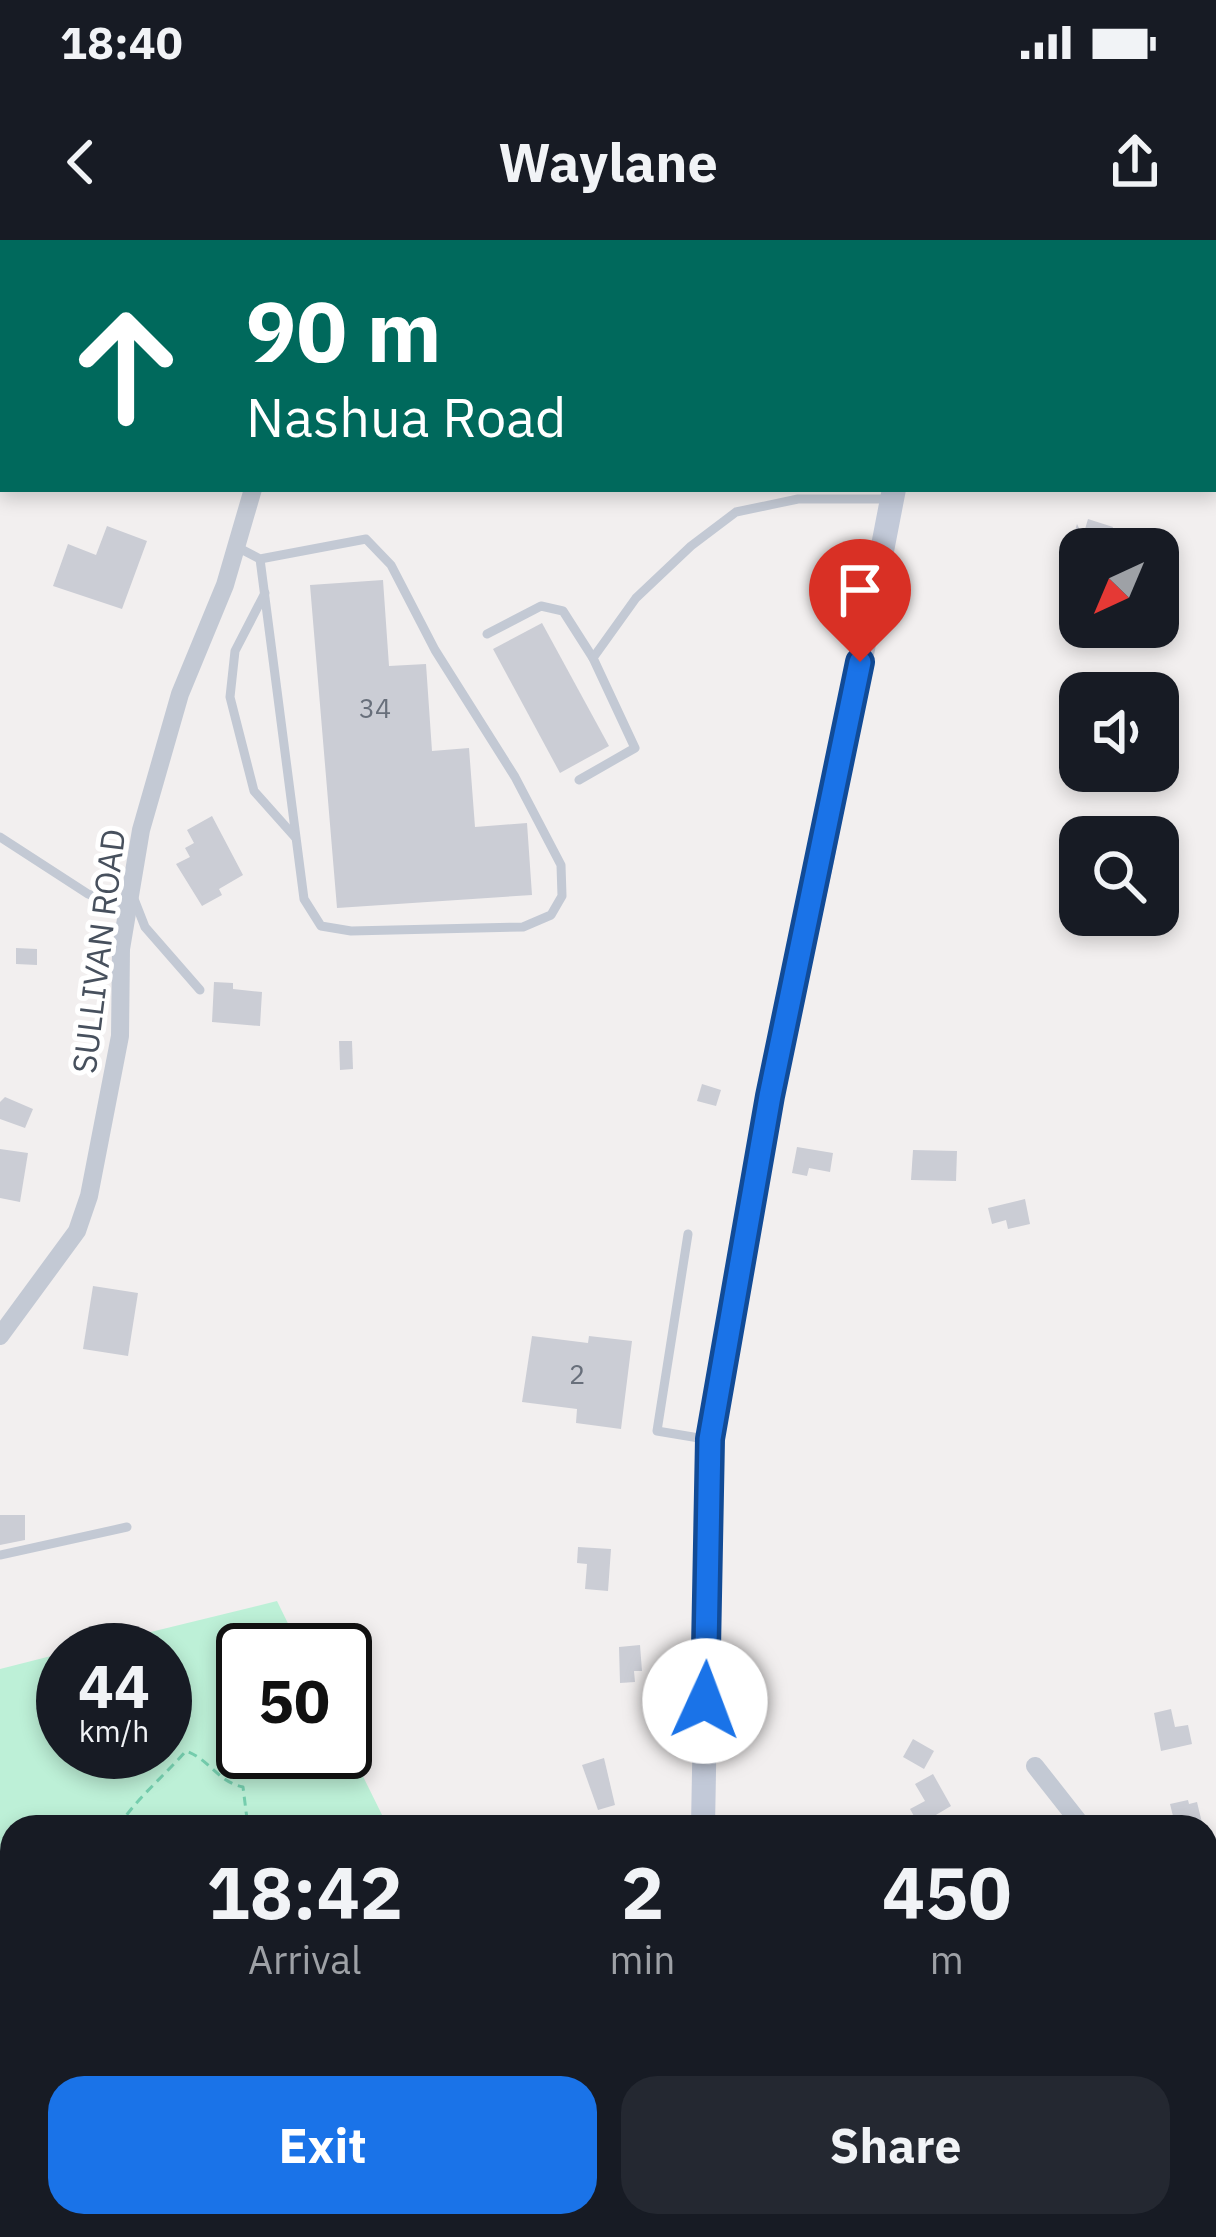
<!DOCTYPE html>
<style>
body{margin:0;font-family:"IBM Plex Sans",sans-serif;background:#242831;color:#f1f3f6;height:100vh;display:flex;flex-direction:column;font-size:45px;white-space:nowrap}
*{box-sizing:border-box;margin:0}
p{font-size:39px;color:#9ea1a6}
.icon{flex:none;width:66px;height:66px;fill:none;stroke:currentColor;stroke-width:2;stroke-linecap:round;stroke-linejoin:round}
.map{position:relative;flex:1;overflow:hidden}
.details{position:absolute;left:0px;top:1575px;width:1218px;height:423px;display:flex;flex-direction:column;background:#171b24;border-radius:36px 36px 0 0;box-shadow:0 6px 18px #0003}
.details>*{flex:none}
.top-card{position:absolute;left:0px;top:0px;width:1218px;height:252px;box-shadow:0 6px 18px #0003;background:#00695c;color:#fff;overflow:hidden}
.needle{width:78px;rotate:224deg}
.fabs{position:absolute;left:1059px;top:288px;display:grid;gap:24px}
.fabs a{display:grid;place-items:center;width:120px;height:120px;border-radius:24px;background:#171b24;box-shadow:0 6px 18px #0003;font-size:60px}
.speed{position:absolute;left:36px;top:1383px;display:flex;gap:24px;font-size:60px;font-weight:700;text-align:center}
.speed>*{display:grid;place-content:center;width:156px;height:156px;border-radius:50%;background:#171b24;box-shadow:0 6px 18px #0003;line-height:1}
.speed small{font-size:30px;font-weight:400}
.speed .limit{border:6px solid #111;border-radius:18px;background:#fff;color:#111}
.pin{position:absolute;display:grid;place-items:center;width:102px;height:102px;color:#fff;margin:-123px -51px;border-radius:50% 50% 50% 0;rotate:-45deg;box-shadow:0 0 12px #0007}
.pin .icon{rotate:45deg}
.me{position:absolute;width:132px;margin:-66px;rotate:2deg;stroke-linejoin:round;filter:drop-shadow(0 0 9px #0008)}
.turn{display:flex;align-items:center;gap:42px;height:252px;padding:0 48px;font-size:54px}
.turn .icon{width:156px;height:156px;stroke-width:2.5}
.turn b{display:block;font-size:84px;line-height:102px}
.eta{display:flex;justify-content:space-evenly;align-items:center;height:204px;text-align:center}
.eta b{font-size:72px;font-weight:800;line-height:84px}
.primary-button{display:flex;gap:24px;margin-top:auto;padding:24px 48px}
.primary-button a{flex:1;height:138px;border-radius:36px;background:#1a73e8;color:#fff;font-size:48px;font-weight:800;line-height:138px;text-align:center}
.primary-button a+a{background:#242831;color:#f1f3f6}
.status{display:flex;justify-content:space-between;align-items:center;height:84px;padding:0 60px;background:#171b24;direction:ltr}
.status svg{height:33px;fill:currentColor}
header{display:flex;justify-content:space-between;align-items:center;height:156px;padding:0 48px;background:#171b24;font-size:54px;font-weight:800}
.map>svg:first-child{display:block}
</style>
<div class="status"><b>18:40</b><svg viewBox="0 0 49 12"><path d="M0 12V9h3v3zM5 12V6h3v6zM10 12V3h3v9zM15 12V0h3v12zM26 1h20v11H26zM47 4h2v5h-2z"/></svg></div>
<header><svg class="icon" aria-label="back" viewBox="0 0 24 24"><path d="M15 5l-7 7 7 7"/></svg>Waylane<svg class="icon" aria-label="share" viewBox="0 0 24 24"><path d="M12 15V3M7 8l5-5 5 5M5 13v7h14v-7"/></svg></header>
<div class="map">
<svg width="1216" height="1997" viewBox="0 0 1216 1997">
<rect width="100%" height="100%" fill="#f2efef"/>
<!-- green -->
<polygon fill="#bdf0d7" points="277,1361 301,1410 243,1410 243,1512 345,1512 345,1500 388,1587 12,1587 12,1986 444,1986 448,1997 0,1997 0,1429 63,1413 63,1512 165,1512 165,1410 77,1410"/>
<!-- building -->
<g fill="#cbcdd5">
<polygon points="1088,279 1113,287 1108,304 1104,309 1080,309 1080,324 1066,320 1077,284 1083,296"/>
<polygon points="107,286 147,301 122,369 53,346 68,304 96,315"/>
<polygon points="383,340 389,426 426,424 432,511 469,508 475,587 527,583 532,655 337,668 310,345"/>
<polygon points="542,383 609,506 560,533 493,409"/>
<polygon points="212,576 243,635 219,649 222,655 202,666 176,624 190,617 185,608 194,603 187,590"/>
<polygon points="16,708 37,709 37,725 16,724"/>
<polygon points="214,742 233,743 233,749 262,752 260,786 212,782"/>
<polygon points="339,801 352,801 353,829 340,830"/>
<polygon points="702,844 721,850 716,866 697,861"/>
<polygon points="5,857 33,869 25,888 0,879 0,862"/>
<polygon points="797,907 833,913 830,932 809,928 807,936 792,933"/>
<polygon points="0,909 28,913 20,962 0,958"/>
<polygon points="913,910 957,911 956,941 911,940"/>
<polygon points="1025,959 1030,984 1008,989 1006,980 992,984 988,968"/>
<polygon points="93,1046 138,1053 128,1116 83,1109"/>
<polygon points="532,1096 588,1103 589,1096 632,1101 621,1189 576,1183 577,1169 522,1162"/>
<polygon points="0,1275 25,1275 25,1300 0,1305"/>
<polygon points="578,1307 611,1309 608,1351 585,1349 587,1324 577,1323"/>
<polygon points="640,1405 642,1431 634,1431 635,1442 620,1443 619,1407"/>
<polygon points="1171,1469 1175,1487 1188,1485 1192,1504 1161,1511 1154,1473"/>
<polygon points="913,1499 934,1511 924,1529 903,1517"/>
<polygon points="604,1518 615,1565 598,1570 582,1525"/>
<polygon points="933,1534 951,1566 919,1585 910,1569 925,1561 915,1544"/>
<polygon points="1188,1560 1189,1564 1197,1562 1203,1587 1148,1587 1147,1580 1173,1576 1170,1564"/>
</g>
<g fill="none" stroke-linecap="round" stroke-linejoin="round">
<!-- path -->
<g stroke="#75ceae" stroke-width="3" stroke-dasharray="9 6" stroke-linecap="butt">
<path d="M118,1587c19,-29 45,-50 68,-76 23,8 32,31 57,36l5,40"/>
<polyline points="0,1645 12,1637"/>
<polyline points="0,1682 12,1678"/>
<polyline points="0,1757 12,1753"/>
<polyline points="0,1793 6,1821 12,1824"/>
<polyline points="170,1986 188,1997 209,1990"/>
<polyline points="208,1986 213,1997"/>
<polyline points="59,1997 62,1986"/>
<polyline points="127,1997 128,1986"/>
<polyline points="253,1997 258,1986"/>
</g>
<!-- lane -->
<g stroke="#c3c9d4" stroke-width="9">
<polyline points="237,307 260,319 304,659 321,686 351,691 523,687 551,675 562,656 561,625 515,537 435,410 391,325 366,299 260,319"/>
<polyline points="265,353 235,411 230,457 254,551 295,597"/>
<polyline points="487,394 541,366 563,371 593,418"/>
<polyline points="579,540 635,508 593,418 636,358 691,306 736,272 798,259 887,259"/>
<polyline points="0,597 88,654 127,667"/>
<polyline points="134,659 145,687 200,750"/>
<polyline points="688,994 657,1191 705,1199"/>
<polyline points="0,1315 127,1287"/>
</g>
<!-- street -->
<g stroke="#c3c9d4" stroke-width="18">
<polyline points="263,0 263,3"/>
<polyline points="0,1096 77,991 89,956 120,796 121,709 141,590 180,454 225,345 253,249"/>
<polyline points="1035,1526 1083,1587"/>
<polyline points="1206,1757 1216,1771"/>
</g>
<!-- secondary -->
<g stroke="#c2c9d8" stroke-width="24">
<polyline points="940,3 940,0"/>
<polyline points="703,1587 710,1199 770,856 822,620 894,249"/>
<polyline points="698,1997 698,1986"/>
</g>
</g>
<g fill="none" stroke-linecap="round" stroke-linejoin="round">
<defs>
<polyline id="route" points="705,1461 710,1199 770,856 860,422"/>
</defs>
<!-- route casing -->
<use href="#route" stroke="#114b97" stroke-width="30"/>
<!-- route -->
<use href="#route" stroke="#1a73e8" stroke-width="21"/>
</g>
<g text-anchor="middle" dominant-baseline="central" stroke-width="10" stroke-linejoin="round" paint-order="stroke">
<!-- number labels -->
<g font-size="27" fill="#686f7b">
<text x="375" y="467">34</text>
<text x="577" y="1133">2</text>
</g>
<!-- street labels -->
<g font-size="33" fill="#47505d" stroke="#fff">
<text transform="translate(98 711) rotate(-83)">SULLIVAN ROAD</text>
</g>
</g>
</svg>
<div class="fabs">
<a><svg class="needle" viewBox="-14 -14 28 28"><path d="M0-13l5 13h-10z" fill="#e53935"/><path d="M0 13l5-13h-10z" fill="#9ea1a6"/></svg></a>
<a><svg class="icon" aria-label="sound" viewBox="0 0 24 24"><path d="M4 9h4l5-4v14l-5-4H4zM17 9q2 3 0 6"/></svg></a>
<a><svg class="icon" aria-label="search" viewBox="0 0 24 24"><circle cx="10" cy="10" r="6"/><path d="M15 15l6 6"/></svg></a>
</div>
<div class="speed"><div>44<small>km/h</small></div><div class="limit">50</div></div>
<div class="pin" style="left:860px;top:422px;background:#d93025"><svg class="icon" aria-label="arrive" viewBox="0 0 24 24"><path d="M6 21V4h12l-3 4 3 4H6"/></svg></div>
<svg class="me" style="left:705px;top:1461px" viewBox="-20 -20 40 40"><circle r="19" fill="#fff"/><path d="M0-13L10 11 0 6-10 11z" fill="#1a73e8"/></svg>
<div class="top-card">
<div class="turn"><svg class="icon" aria-label="ahead" viewBox="0 0 24 24"><path d="M12 20V5M6 11l6-6 6 6"/></svg><div><b>90 m</b>Nashua Road</div></div>
</div>
<section class="details">
<div class="eta">
<div><b>18:42</b><p>Arrival</p></div>
<div><b>2</b><p>min</p></div>
<div><b>450</b><p>m</p></div>
</div>
<div class="primary-button"><a>Exit</a><a>Share</a></div>
</section>
</div>
